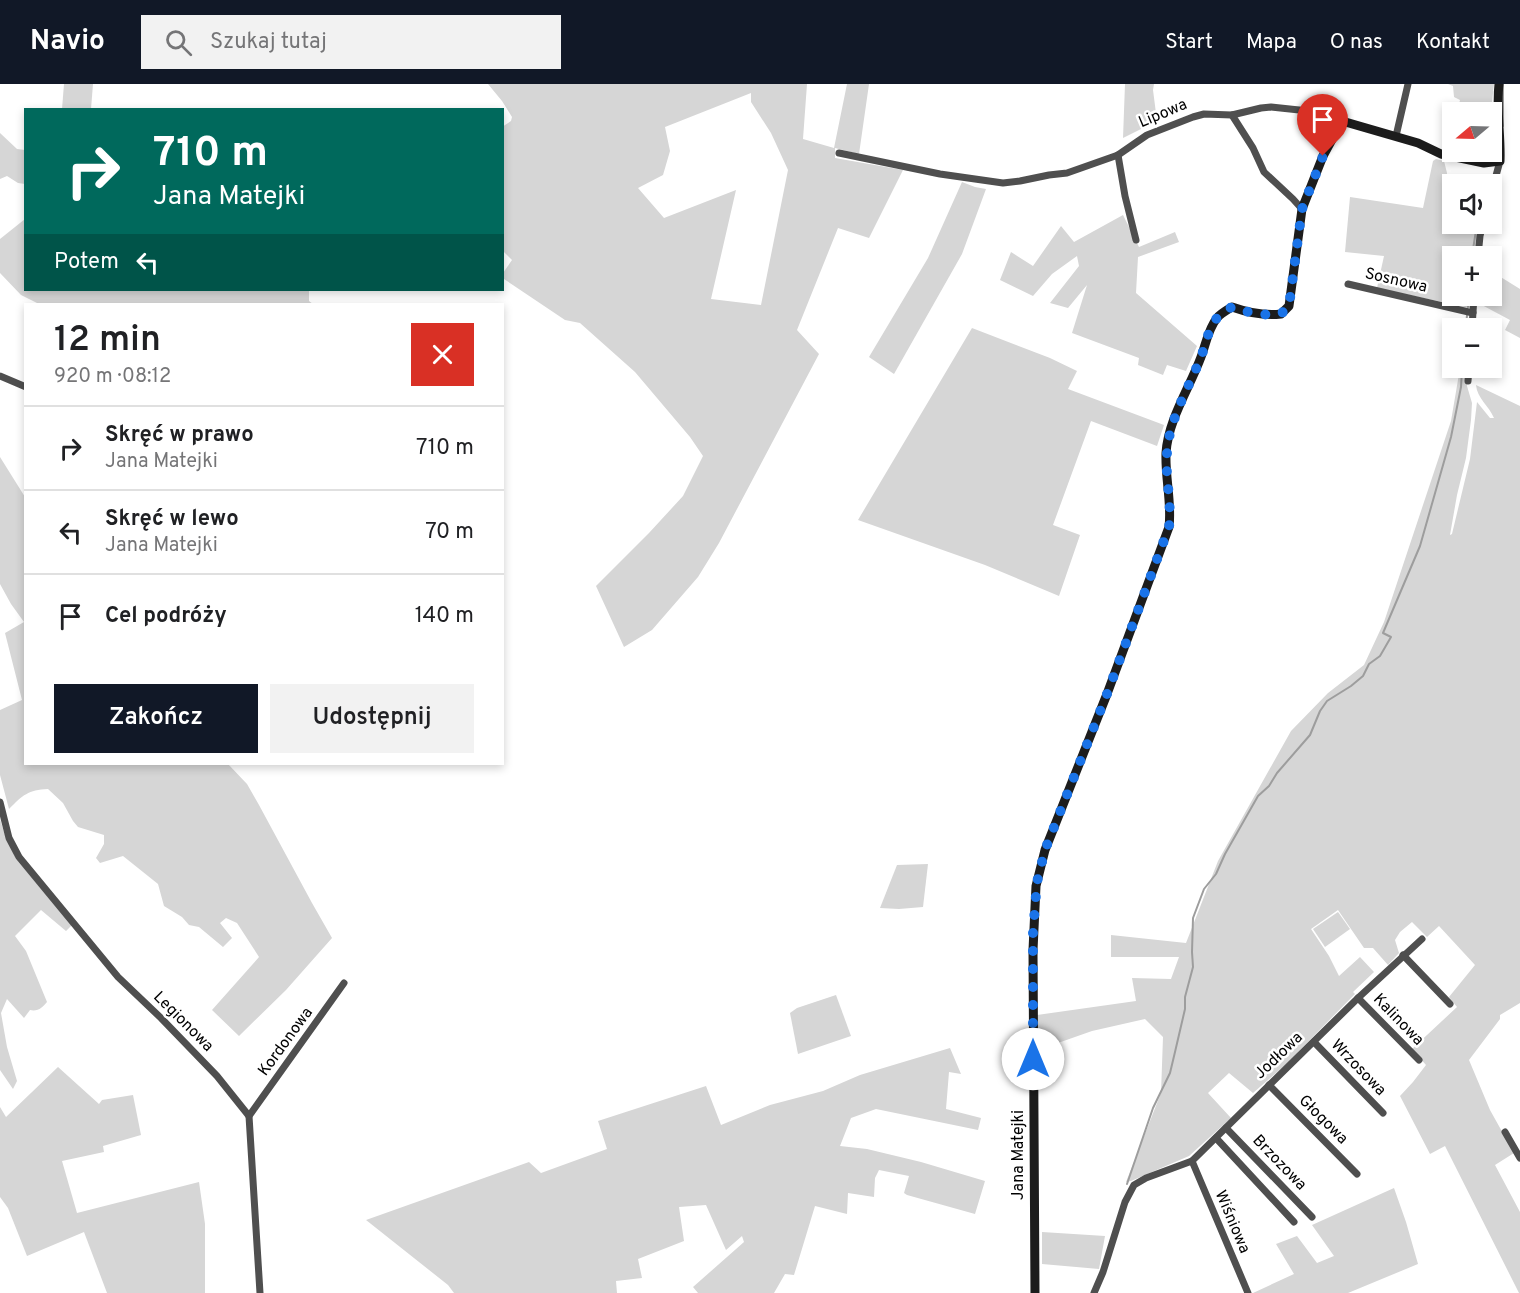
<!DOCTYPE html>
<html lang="pl">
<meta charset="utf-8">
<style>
body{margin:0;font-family:Overpass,sans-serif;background:#f2f2f2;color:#202124;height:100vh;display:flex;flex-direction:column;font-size:22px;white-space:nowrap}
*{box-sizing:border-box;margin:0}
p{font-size:20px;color:#757577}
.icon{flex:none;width:33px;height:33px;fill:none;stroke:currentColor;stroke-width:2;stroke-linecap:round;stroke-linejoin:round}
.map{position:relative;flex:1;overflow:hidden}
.drawer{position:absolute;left:24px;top:219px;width:480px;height:462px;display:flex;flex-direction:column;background:#fff;border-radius:0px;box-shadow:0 3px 9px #0003}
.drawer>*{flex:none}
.top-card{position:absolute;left:24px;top:24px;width:480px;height:183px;border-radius:0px;box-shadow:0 3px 9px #0003;background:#00695c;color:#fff;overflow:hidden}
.needle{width:39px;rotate:251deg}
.tools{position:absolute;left:1442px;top:18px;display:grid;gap:12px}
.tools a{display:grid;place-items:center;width:60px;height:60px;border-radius:0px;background:#fff;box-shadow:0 3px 9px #0003;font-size:30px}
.pin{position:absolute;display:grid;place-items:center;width:51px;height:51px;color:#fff;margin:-62px -26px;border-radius:50% 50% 50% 0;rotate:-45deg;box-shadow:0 0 6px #0007}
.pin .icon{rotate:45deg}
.me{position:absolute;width:66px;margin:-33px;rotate:0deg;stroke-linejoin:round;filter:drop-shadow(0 0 4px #0008)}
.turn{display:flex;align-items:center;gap:21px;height:126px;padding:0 30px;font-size:27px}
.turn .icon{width:78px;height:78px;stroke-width:2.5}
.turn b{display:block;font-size:42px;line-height:51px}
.then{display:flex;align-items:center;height:57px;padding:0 30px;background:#0003;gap:12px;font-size:22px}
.round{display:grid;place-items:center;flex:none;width:63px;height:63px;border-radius:0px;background:#f2f2f2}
.overview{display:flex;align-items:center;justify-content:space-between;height:102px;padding:0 30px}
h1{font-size:36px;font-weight:600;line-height:45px}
.primary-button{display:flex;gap:12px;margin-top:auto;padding:12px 30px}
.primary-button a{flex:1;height:69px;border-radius:0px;background:#111827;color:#fff;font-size:24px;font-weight:600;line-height:69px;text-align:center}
.primary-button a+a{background:#f2f2f2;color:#202124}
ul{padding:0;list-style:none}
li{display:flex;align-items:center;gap:18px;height:84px;padding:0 30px;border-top:2px solid #e0e0e0}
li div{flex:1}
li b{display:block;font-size:22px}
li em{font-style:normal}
header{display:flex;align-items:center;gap:36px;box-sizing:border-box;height:84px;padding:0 30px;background:#111827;color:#fff}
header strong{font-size:28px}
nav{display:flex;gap:33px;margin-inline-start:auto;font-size:21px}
.search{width:420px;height:54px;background:#f2f2f2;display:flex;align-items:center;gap:15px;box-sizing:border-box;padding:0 21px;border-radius:0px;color:#757577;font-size:22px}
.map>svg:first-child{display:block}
</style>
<header>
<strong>Navio</strong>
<div class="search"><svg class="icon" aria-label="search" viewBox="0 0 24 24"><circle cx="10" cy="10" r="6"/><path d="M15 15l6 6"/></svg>Szukaj tutaj</div>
<nav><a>Start</a><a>Mapa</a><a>O nas</a><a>Kontakt</a></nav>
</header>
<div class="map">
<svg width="1520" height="1209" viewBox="0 0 1520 1209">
<rect width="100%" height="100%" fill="#fff"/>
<!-- green -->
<g fill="#d6d6d6" fill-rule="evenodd">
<polygon points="64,0 93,0 91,25 62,25"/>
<path d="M488,0h319l-4,55 31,9 13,-64h22l-10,70 -24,-6v10l68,12 -34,68 -31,-10 -41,102 22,24 -100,189 -21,34 -46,53 -28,17 -28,-61 53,-53 34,-37 20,-40 -13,-19 -55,-65 -55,-49 -15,-3 -61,-41 -1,-6 9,-13 -9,-9 -1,-124 9,-6 1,-4 -10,-16zM751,9v9l20,31 17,37 -27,135 -50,-6 25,-109 -72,28 -26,-30 25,-13 7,-24 -5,-24z"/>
<polygon points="1125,0 1154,0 1153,6 1157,37 1123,54"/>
<polygon points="1448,0 1494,0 1491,28 1457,28 1460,16 1454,13 1453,2"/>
<polygon points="0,49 17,65 25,66 25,100 18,99 7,92 0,95"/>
<polygon points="1436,75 1444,77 1447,89 1448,102 1452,110 1452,140 1481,140 1476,172 1452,172 1452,212 1472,212 1470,224 1377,204 1384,172 1345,168 1350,113 1423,124 1433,77"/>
<polygon points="962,98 975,103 986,105 962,170 894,290 869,273 928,174"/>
<polygon points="1123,131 1139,163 1175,148 1179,158 1138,173 1136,209 1197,262 1186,287 1167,281 1163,291 1138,281 1139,274 1072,249 1087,201 1068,224 1050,219 1079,182 1077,172 1052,190 1033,212 1000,196 1011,168 1033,182 1061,142 1074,158"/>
<polygon points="25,135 26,206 309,206 309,217 313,220 39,220 21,211 0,189 0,155"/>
<polygon points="1491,187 1520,205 1520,254 1505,246 1510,236 1480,220 1480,212 1491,212"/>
<polygon points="972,244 1050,274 1077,287 1068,305 1164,341 1157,362 1091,337 1053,441 1080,451 1059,512 985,481 858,436"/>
<path d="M1460,284h6l1,18 5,17 -1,17 -5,38 -9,37 -7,40 2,-1 18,-75 7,-57 13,16h4c-5,-12 -17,-20 -18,-33l44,21v597l-20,12v4l-31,41 21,50 24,43 -19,12 25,47v81h-1l-74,-147 -15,8 -30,-58 13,-14 13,-17 -14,-16 45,-42 -8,-10 26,-32 -36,-39 -12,11 -15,-15 -12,10 -5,8 4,13 -11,12 -15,-17h-9l-26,-38 -27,19 18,27 10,20 21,-19 14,15 -21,20 2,2 -70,71 -32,28 -24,-20 -21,20 23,25 -42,38 -58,25 -5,1 35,-89 2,-56 -18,-18 -53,12 -54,19 -1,-35 99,-14 -4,-23 39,1 8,-22h-68v-22l75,8 32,-82 73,-130 37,-38 36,-28 20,-43 67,-201z"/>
<path d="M0,373l25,40 1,267h202l19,20 12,21 53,98 20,35 -46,52 -47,46 -27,-26 47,-53 -22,-34 -11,-5 -6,5 12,15 -9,9 -24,-20 -10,-2 -7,-8 -18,-11 -6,-22 -35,-28 -23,7 -4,-5 8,-14v-9l-26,-8 -5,-6 -10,-18 -15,-14c-20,1 -25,6 -39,20l-9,-34v-65l22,-10 -17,-67 19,-11 -13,-18 -11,-20z"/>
<path d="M0,735l4,13 12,27 56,66 -6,6 -25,-21 -26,26 11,15 21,51c-4,5 -9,10 -17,8l-6,8 -17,-19 -6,14 6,34 10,34 -4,8 -13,-19z"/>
<polygon points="928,780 923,823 899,825 880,824 897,781"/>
<polygon points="1338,828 1350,845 1325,863 1313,845"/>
<polygon points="836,911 851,952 798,970 790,929 797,924"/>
<polygon points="950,964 961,990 949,988 946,1025 981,1034 978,1046 876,1025 851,1034 840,1062 867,1065 921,1078 985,1097 975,1130 907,1111 904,1109 909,1092 879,1086 875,1094 874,1113 848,1109 847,1130 815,1122 794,1191 785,1190 774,1209 698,1209 693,1203 744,1158 742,1152 726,1166 706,1121 679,1123 684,1157 638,1175 642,1194 616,1197 617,1209 454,1209 448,1201 366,1136 529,1078 541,1089 607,1065 598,1037 706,1002 721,1041 770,1021 823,1007 860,991"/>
<polygon points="58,983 99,1020 102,1016 133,1011 141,1051 103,1062 104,1068 62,1077 77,1129 199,1098 205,1140 205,1209 107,1209 84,1148 27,1172 8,1124 0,1113 0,1023 6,1033"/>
<polygon points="1394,1104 1406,1138 1418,1180 1348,1209 1253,1209 1294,1190 1276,1160 1297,1152 1317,1179 1334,1172 1312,1141"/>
<polygon points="1042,1148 1105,1152 1099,1185 1042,1180"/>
</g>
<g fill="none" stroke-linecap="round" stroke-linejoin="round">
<!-- stream -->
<g stroke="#9d9d9d" stroke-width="2">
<polyline points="1503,42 1503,0"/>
<polyline points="1472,172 1477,140"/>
<polyline points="1468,223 1469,212"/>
<polyline points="1466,244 1467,231"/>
<polyline points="1127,1100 1153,1024 1170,989 1175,968 1185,925 1185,913 1193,883 1192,868 1193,834 1204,805 1216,790 1225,770 1258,712 1269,702 1277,689 1310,651 1320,627 1327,617 1351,602 1363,592 1369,580 1380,572 1391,553 1383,549 1420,462 1451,353 1461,303 1462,286"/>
</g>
<!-- street -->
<g stroke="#4f4f4f" stroke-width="7">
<polyline points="1232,31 1253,64 1264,88 1293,115 1302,125"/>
<polyline points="1396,52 1408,0"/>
<polyline points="839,69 940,90 1003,99 1020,97 1049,91 1067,89 1118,71 1147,51 1193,33 1204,30 1232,31 1261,24 1271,23 1318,28 1330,31 1342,37"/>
<polyline points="1118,71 1125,112 1136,156"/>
<polyline points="1491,110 1500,77"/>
<polyline points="1478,172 1480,152 1483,140"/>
<polyline points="1348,200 1473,229"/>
<polyline points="1472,244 1474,212"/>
<polyline points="0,292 26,303"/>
<polyline points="1468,297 1469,284"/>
<polyline points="0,718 9,754 19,773 118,893 161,934 217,992 249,1032 260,1209"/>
<polyline points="1403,871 1450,920"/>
<polyline points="1358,914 1419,976"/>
<polyline points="1314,958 1383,1029"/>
<polyline points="1269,1001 1357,1090"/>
<polyline points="249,1032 344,899"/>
<polyline points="1226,1044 1312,1133"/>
<polyline points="1505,1048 1520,1074"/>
<polyline points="1216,1054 1294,1138"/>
<polyline points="1192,1077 1248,1209"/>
<polyline points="1094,1209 1103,1188 1125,1118 1134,1101 1146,1094 1192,1077 1358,914 1422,855"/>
</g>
<!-- secondary -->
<path stroke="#1c1c1c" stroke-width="9" d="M1035,1209l-2,-343 3,-64 9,-36 62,-156 62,-167c3,-24 -4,-49 -3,-74 2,-33 24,-66 35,-96 5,-13 7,-28 16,-39 3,-4 10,-8 15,-11 17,6 32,9 49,7l8,-8 13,-97 21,-53 19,-35 76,22 23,11 43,9 16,-2c1,-26 -4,-51 -1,-77"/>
</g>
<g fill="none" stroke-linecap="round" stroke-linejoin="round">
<!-- route -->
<path stroke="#1a73e8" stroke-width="10" stroke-dasharray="0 18" d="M1033,975v-127l4,-50 8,-32 62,-156 62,-167c3,-24 -4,-49 -2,-74 2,-34 22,-65 34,-96 5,-13 7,-28 16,-39 3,-4 10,-8 15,-11 17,6 32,9 49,7l8,-8 13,-97 21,-53"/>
</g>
<g text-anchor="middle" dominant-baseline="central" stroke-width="5" stroke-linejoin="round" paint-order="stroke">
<!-- street labels -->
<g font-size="16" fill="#000" stroke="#fff">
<text transform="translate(1163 30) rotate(-23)">Lipowa</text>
<text transform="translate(1396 197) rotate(13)">Sosnowa</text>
<text transform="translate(1398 936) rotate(46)">Kalinowa</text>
<text transform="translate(183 938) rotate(45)">Legionowa</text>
<text transform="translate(286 958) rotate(-54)">Kordonowa</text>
<text transform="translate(1279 972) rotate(-44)">Jodłowa</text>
<text transform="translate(1358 984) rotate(46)">Wrzosowa</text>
<text transform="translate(1323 1036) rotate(45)">Głogowa</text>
<text transform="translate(1019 1071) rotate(-90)">Jana Matejki</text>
<text transform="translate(1279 1079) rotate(46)">Brzozowa</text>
<text transform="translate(1232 1138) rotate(67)">Wiśniowa</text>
</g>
</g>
</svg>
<div class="tools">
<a><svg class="needle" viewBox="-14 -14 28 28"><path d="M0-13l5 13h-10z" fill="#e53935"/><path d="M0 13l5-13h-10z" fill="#757577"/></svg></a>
<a><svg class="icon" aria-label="sound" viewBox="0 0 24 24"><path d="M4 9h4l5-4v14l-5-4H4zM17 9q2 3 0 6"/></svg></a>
<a>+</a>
<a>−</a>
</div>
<div class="pin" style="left:1323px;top:72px;background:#d93025"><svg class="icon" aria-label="arrive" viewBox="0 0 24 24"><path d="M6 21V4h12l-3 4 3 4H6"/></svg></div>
<svg class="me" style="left:1033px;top:975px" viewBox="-20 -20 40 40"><circle r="19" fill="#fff"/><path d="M0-13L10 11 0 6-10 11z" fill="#1a73e8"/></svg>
<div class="top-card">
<div class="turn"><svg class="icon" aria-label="right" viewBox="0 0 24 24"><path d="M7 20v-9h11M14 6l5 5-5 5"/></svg><div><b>710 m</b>Jana Matejki</div></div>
<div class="then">Potem<svg class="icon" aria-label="left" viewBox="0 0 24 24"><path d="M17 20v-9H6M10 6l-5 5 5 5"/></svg></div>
</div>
<section class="drawer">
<div class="overview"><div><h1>12 min</h1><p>920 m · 08:12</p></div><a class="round" style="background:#d93025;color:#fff"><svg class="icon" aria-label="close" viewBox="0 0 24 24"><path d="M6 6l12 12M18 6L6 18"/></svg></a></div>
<ul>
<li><svg class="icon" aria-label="right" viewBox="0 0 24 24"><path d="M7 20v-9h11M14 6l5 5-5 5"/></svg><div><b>Skręć w prawo</b><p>Jana Matejki</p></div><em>710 m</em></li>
<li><svg class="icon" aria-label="left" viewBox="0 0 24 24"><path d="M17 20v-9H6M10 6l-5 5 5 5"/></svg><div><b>Skręć w lewo</b><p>Jana Matejki</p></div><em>70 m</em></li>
<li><svg class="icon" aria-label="arrive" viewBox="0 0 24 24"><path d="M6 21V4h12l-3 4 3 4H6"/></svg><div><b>Cel podróży</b></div><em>140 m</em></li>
</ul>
<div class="primary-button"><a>Zakończ</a><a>Udostępnij</a></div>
</section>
</div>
